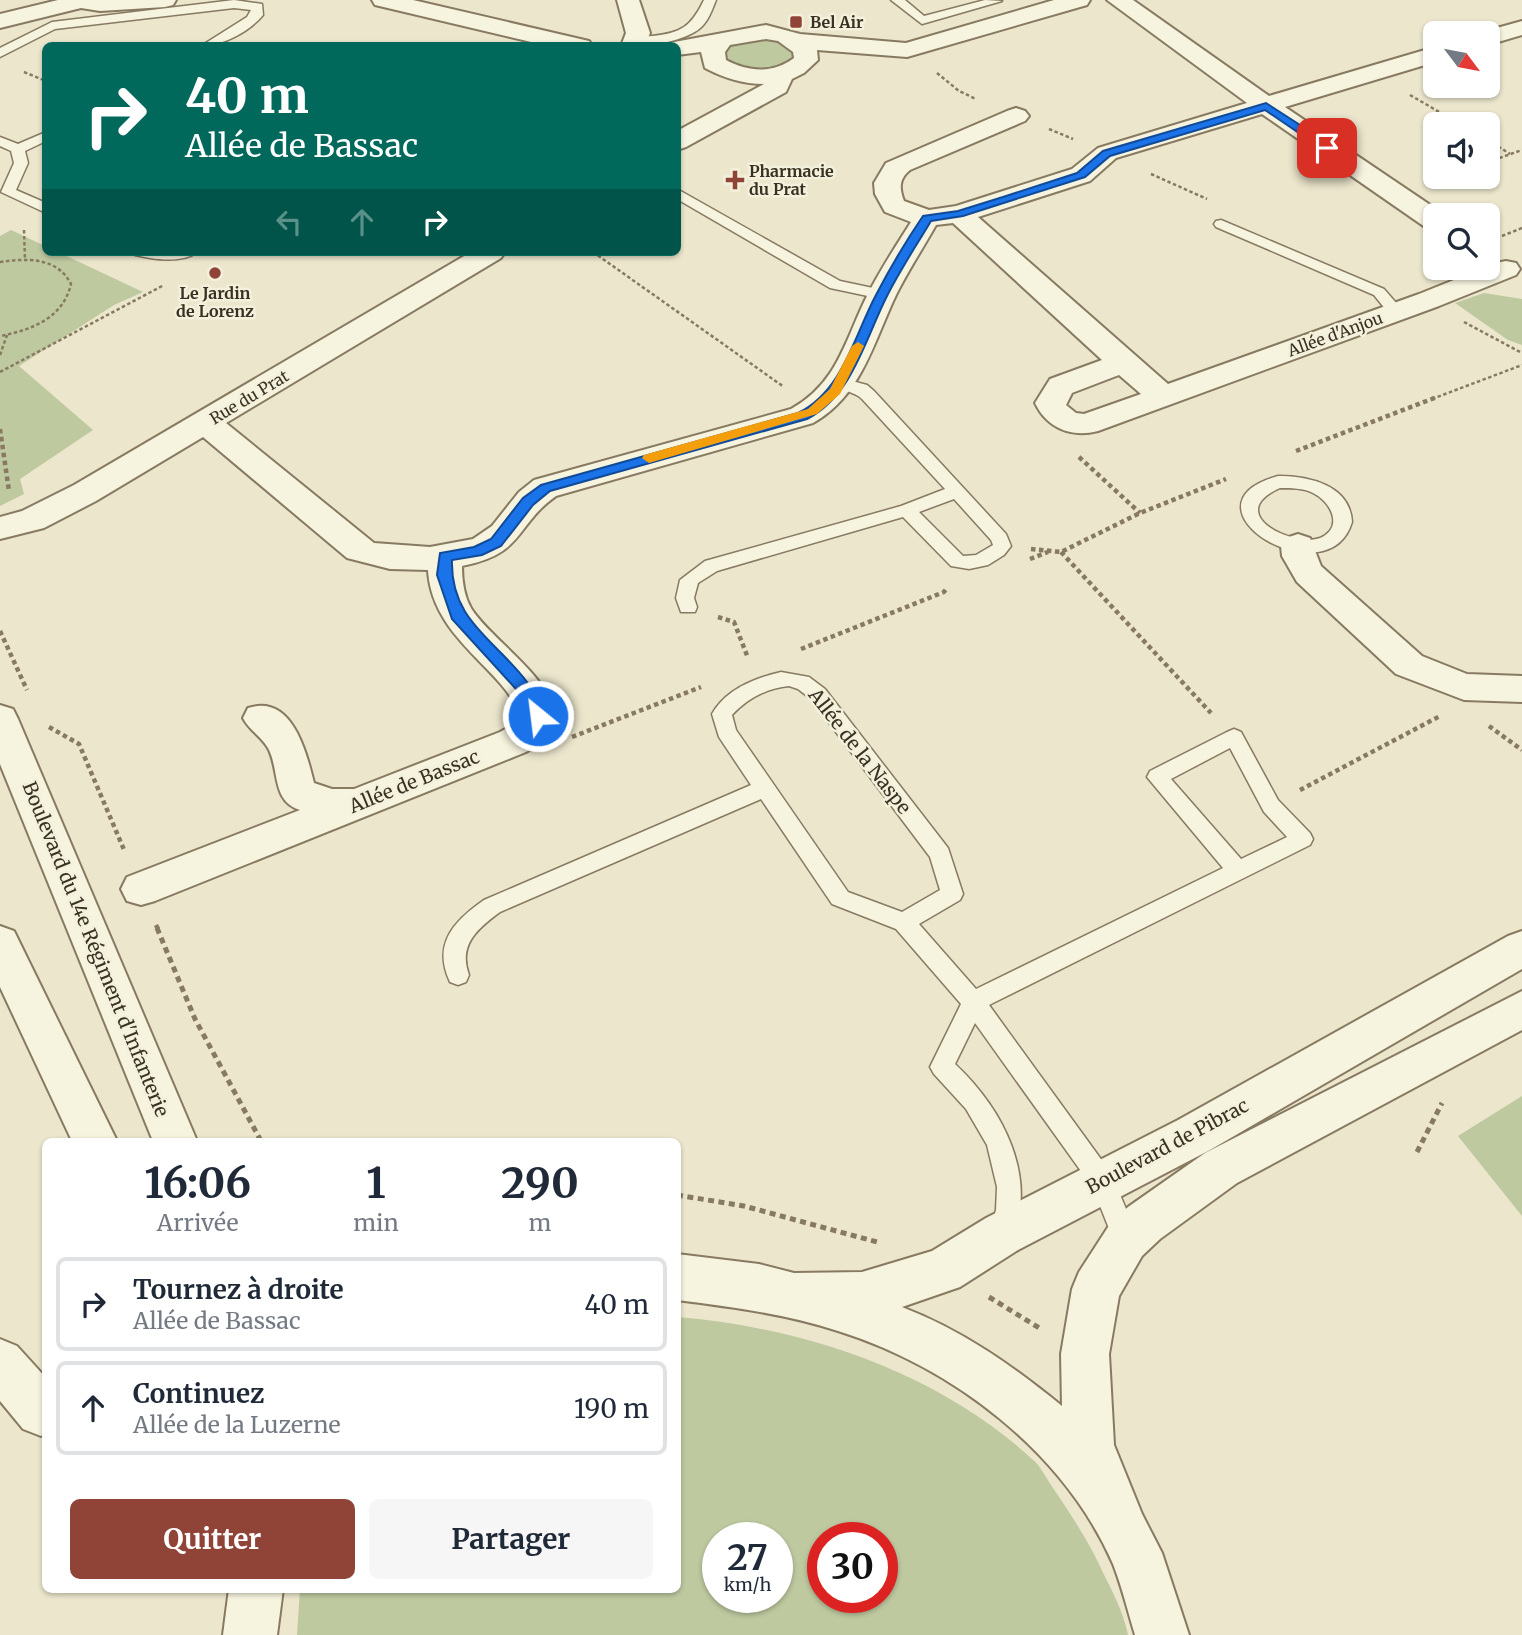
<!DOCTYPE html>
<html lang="fr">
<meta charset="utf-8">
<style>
body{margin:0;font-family:Merriweather,serif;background:#f6f6f7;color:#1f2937;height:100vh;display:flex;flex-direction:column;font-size:26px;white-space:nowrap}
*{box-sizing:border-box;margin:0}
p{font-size:23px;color:#747a83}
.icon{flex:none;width:38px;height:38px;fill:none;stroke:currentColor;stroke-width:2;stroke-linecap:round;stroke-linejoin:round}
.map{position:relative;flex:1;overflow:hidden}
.side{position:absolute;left:42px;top:1138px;width:639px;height:455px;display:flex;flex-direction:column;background:#fff;border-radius:10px;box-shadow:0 2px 5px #0004}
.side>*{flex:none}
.hud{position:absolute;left:42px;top:42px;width:639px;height:214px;border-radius:10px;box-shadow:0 2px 5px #0004;background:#00695c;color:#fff;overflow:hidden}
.needle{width:46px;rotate:122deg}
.buttons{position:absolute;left:1423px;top:21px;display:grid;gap:14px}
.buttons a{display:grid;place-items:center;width:77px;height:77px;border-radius:10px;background:#fff;box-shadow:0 2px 5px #0004;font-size:35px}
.speed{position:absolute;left:702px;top:1522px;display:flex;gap:14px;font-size:35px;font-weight:700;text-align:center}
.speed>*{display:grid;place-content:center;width:91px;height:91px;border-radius:50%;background:#fff;box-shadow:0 2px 5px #0004;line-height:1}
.speed small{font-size:18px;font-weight:400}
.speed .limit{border:10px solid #d22;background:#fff;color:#111}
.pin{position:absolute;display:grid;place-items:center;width:60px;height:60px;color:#fff;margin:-30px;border-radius:14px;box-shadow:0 4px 10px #0006}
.me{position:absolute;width:77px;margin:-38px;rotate:331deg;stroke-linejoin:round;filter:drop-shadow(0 0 5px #0008)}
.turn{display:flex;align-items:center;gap:24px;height:147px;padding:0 28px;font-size:32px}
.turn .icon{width:91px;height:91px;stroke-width:2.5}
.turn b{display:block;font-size:49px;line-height:60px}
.lanes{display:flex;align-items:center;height:66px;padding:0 28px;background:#0003;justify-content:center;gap:35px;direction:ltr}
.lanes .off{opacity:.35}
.eta{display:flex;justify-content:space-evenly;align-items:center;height:119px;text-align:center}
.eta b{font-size:42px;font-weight:700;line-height:49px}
.action{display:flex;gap:14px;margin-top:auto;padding:14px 28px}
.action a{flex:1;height:80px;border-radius:10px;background:#904337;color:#fff;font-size:28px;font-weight:700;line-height:80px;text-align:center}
.action a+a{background:#f6f6f7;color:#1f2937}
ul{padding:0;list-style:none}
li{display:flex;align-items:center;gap:21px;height:94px;margin:0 14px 10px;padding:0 14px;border:4px solid #e0e1e3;border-radius:10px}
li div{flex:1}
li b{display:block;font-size:26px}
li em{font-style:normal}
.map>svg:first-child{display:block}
</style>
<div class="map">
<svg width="1522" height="1635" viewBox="0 0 1522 1635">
<rect width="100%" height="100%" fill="#ebe6cc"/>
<!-- green -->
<g fill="#bec9a0" fill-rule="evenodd">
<path d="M743,39c18,0 45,-5 52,17l-4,7 -23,9 -39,-7 -6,-7 2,-8z"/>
<polygon points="11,230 45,246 46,252 58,252 143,292 114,305 19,366 93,430 20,479 24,494 0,506 0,236"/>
<polygon points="1484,293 1522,299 1522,345 1508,340 1455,303"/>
<polygon points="1522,1096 1522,1216 1458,1136"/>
<path d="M677,1317c126,10 261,55 355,142 8,6 13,17 19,26 17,25 33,49 47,77 11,24 25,47 30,73h-831l3,-46h377zM777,1538v60h-59v-60zM882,1538v60h-60v-60z"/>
</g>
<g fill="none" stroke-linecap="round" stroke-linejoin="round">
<defs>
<g id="service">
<path d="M234,0l28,4 1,11c-14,17 -41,31 -62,31l46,-29 4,-7 -17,-2 -179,21 -55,28v-9l52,-26z"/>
<path d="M704,0h12c-4,10 -8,22 -17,29 -12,10 -56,22 -68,12 6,-5 13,-4 21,-5 29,-3 39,-9 52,-36z"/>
<polygon points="891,0 905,0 924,16 985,0 1002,1 922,24"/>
<polygon points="46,132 46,141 25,151 28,163 16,190 46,203 46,213 1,192 14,163 11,151 0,146 0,137 18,144"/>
<polygon points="677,189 840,281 887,291 890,294 882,299 830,288 677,199"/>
<polygon points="1221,220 1384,289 1404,312 1396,317 1390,315 1374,295 1216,227 1214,224 1216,221"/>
<path d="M132,252h65c-14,12 -46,7 -62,3z"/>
<path d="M841,378l26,7 7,6 132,143 5,12 -7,9 -16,10 -19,4 -18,-3 -48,-49 -186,54 -19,12 -4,15 3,9 -2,5h-14l-5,-14 4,-18 25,-19 196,-55 44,-17 -83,-90c-8,-8 -23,-8 -29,-16l2,-4zM954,499l37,41 2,5 -17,10 -13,1 -44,-44z"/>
<path d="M1278,476c31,0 72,9 74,46 -24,79 -181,-16 -74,-46zM1280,488c11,0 23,0 33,5 17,8 32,34 7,45 -26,10 -98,-24 -40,-50z"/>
<path d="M781,672l28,5 16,12 123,159 15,46 -3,6 -41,24 57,65 247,-121 -76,-91 3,-6 77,-39 7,-3 7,3 37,68 32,33 3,6 -3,6 -321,160 122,168 28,67 -4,9 -9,3 -9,-3 -24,-61 -118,-165 -20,41c48,45 84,113 56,178l-9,3 -9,-3 -4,-9 7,-23 1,-23 -10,-42 -21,-36 -32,-35 -4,-7 31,-63 -65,-75 -64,-25 -71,-105 -261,113c-23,17 -42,33 -31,63l-3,7 -8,3 -8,-3c-18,-38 4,-61 34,-82l267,-115 -32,-48 -7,-23c14,-25 43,-36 69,-42zM789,686l9,3 13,10 119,158 10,33 -38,22 -54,-20 -112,-162 -4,-15c15,-16 35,-27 57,-29zM1230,748l34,64 23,25 -46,22 -70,-80z"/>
</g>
<g id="minor">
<polygon points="58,0 176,0 173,5 165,7 100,11 81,8 0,28 0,14"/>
<polygon points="372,0 413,0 589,41 593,46 548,46 375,5"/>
<polygon points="617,0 639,0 650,33 645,46 621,46 626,33"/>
<path d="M1054,0h36l-3,5 -180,52 -90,-7 1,10 -14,13 -12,6 -6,13 -100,55 -9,3v-19l87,-47c-21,0 -40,-6 -59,-16l-4,-16 -24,3v-9h-10l2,-3 97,-18 34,9 106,9zM766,39l12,2 15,11 1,6c-22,16 -45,14 -68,2l-1,-8 5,-7z"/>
<path d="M1107,0h26l136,96 166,-49v15l-150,45 160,108h-10v14l-10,-2 -163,-113 -146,44 -26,23 -112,36 190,167 251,-90 77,-31 10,-2 10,2 4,6 -4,6 -77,31 -341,125c-27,7 -51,-3 -63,-28l15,-24 52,-19 -149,-137 -17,2c-13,23 -28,46 -40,70 -23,48 -34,100 -83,128l-257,73c-42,30 -31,58 -94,70 0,14 2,30 9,42 23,39 134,102 55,144l-371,149 -14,4 -14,-4 -6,-12 6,-12 173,-67c-29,-9 -20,-40 -32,-62 -6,-11 -19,-18 -25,-30l5,-10c44,-14 58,43 66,75l18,6h22l146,-57 19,-11c-2,-46 -87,-77 -91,-151l-38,-1 -43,-11 -144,-121 -107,64 -52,27 -44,11v-22l22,-6 52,-26 397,-233h34l-4,6 -275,165 148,120 56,4 43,-8 19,-13 27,-34 15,-12 257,-71c47,-26 54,-69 76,-113 13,-26 29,-50 44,-74l-26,-10 -10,-18 -1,-11 12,-20 121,-52 9,-3 9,3 4,5 -4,5 -115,49c-11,9 -11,18 -6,31l25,9 27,-4 116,-37 26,-21 149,-45zM1119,375l22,19 -57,20 -8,-1 -10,-8 6,-12z"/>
<polygon points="1522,21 1522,35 1488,45 1488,33 1479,33"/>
<polygon points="1298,534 1310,538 1321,566 1422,656 1467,674 1522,676 1522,702 1464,700 1396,674 1297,582 1282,556 1281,546 1286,538"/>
<polygon points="0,1339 17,1346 46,1378 46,1434 41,1436 23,1429 0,1401"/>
</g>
<g id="tertiary">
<polygon points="0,705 13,709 18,719 197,1141 153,1141 0,764"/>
<polygon points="0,926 14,931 117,1141 72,1141 0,987"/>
<path d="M1522,931v38l-312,181 -192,100 -58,37 -58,20c60,23 111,59 160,99l-1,-52 11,-65 7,-17 31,-48 18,-17 77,-54 317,-162v39l-285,153 -77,56 -18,17 -23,40 -10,58 5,91 28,69 20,39 27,82h-54c-7,-23 -13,-48 -22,-71 -49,-112 -160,-197 -275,-233 -52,-17 -106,-24 -161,-31v-46l82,10 35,9 68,-1 70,-21 54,-33 192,-98 330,-184z"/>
<polygon points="229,1589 283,1589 277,1635 223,1635"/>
</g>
</defs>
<!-- service casing -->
<use href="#service" stroke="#877a61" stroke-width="3"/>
<!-- minor casing -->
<use href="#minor" stroke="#877a61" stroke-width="4"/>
<!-- tertiary casing -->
<use href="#tertiary" stroke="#877a61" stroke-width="4"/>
<!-- path-far2 -->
<g stroke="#877a61" stroke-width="2.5" stroke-dasharray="3.5 2.5" stroke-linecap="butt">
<polyline points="24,72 46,81"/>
<polyline points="937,73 959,91 976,99"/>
<polyline points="1410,95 1460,124"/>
<polyline points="1049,129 1073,139"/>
<polyline points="1488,140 1510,154"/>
<polyline points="1488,162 1522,150"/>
<polyline points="1151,174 1207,199"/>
<polyline points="24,230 25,260"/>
<polyline points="1502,236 1522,228"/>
<polyline points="593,252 784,387"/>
<path d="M0,262c27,-4 57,-5 71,22 -8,34 -39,46 -71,52"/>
<polyline points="1464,322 1522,353"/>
<polyline points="0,355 7,335"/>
<polyline points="0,372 164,285"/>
<polyline points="1432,399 1522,365"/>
</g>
<!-- path-far1 -->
<g stroke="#877a61" stroke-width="4.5" stroke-dasharray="4.5 3.5" stroke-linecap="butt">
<polyline points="0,429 9,491"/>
<polyline points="1296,451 1437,397"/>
<polyline points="1079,457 1140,513"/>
<polyline points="1031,549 1061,552 1140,513 1226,479"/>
<polyline points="1061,552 1211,713"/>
<polyline points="1030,559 1048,552"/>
<polyline points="718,617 734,622 748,658"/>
<polyline points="0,631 27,690"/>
<polyline points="801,649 944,592 947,588"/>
<polyline points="1489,726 1522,750"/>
<polyline points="49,727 79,744 125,852"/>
<polyline points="572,737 701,687"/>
<polyline points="1300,790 1440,716"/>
<polyline points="156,925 158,929"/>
</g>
<!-- path -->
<g stroke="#877a61" stroke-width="5" stroke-dasharray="6 4.5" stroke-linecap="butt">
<polyline points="157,928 195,1019 261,1141"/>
<polyline points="1417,1152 1442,1103"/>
<polyline points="677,1195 744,1206 877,1242"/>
<polyline points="989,1297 1041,1329"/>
</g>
<!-- service -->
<use href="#service" fill="#f6f3df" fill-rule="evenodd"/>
<!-- minor -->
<use href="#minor" fill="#f6f3df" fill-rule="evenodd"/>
<!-- tertiary -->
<use href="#tertiary" fill="#f6f3df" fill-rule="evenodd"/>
</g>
<!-- route -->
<path fill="#1a73e8" stroke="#114b97" stroke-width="2" d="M1266,103l65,42v5h-7l-59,-40 -155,46 -25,21 -122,39 -32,5c-15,25 -31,49 -44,75 -22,43 -34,99 -80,123l-257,72 -17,14 -32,41 -19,9 -30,5c-2,61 44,80 75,122 7,10 12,23 18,34l-2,4h-11l-16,-31 -64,-70 -15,-44 3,-22 34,-6 17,-8 32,-41 18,-13 257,-72c45,-22 56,-77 78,-118 14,-27 30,-54 47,-79l35,-5 45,-14 74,-24 26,-22z"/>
<!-- slow -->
<polygon fill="#f59e0b" points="858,342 864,346 840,394 817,414 649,463 642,458 644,455 808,409 830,389 852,346"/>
<!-- markers -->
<g fill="#904337" stroke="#f3f0db" stroke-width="2.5">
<rect x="789" y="15" width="14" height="14" rx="3.5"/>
<path d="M731.5 169.5h7v7h7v7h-7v7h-7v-7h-7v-7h7z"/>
<circle cx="215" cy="273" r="7"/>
</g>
<g text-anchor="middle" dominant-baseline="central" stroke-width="5" stroke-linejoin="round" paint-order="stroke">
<!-- far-poi labels -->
<g font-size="16" font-weight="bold" fill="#393123" stroke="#f3f0db" text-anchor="start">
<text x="810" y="22">Bel Air</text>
<text x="749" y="171">Pharmacie<tspan x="749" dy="18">du Prat</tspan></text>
<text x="215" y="293" text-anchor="middle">Le Jardin<tspan x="215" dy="18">de Lorenz</tspan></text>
</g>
<!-- far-street labels -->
<g font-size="16" fill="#393123" stroke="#f3f0db">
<text transform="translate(1335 334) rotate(-20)">Allée d'Anjou</text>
<text transform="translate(249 397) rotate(-31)">Rue du Prat</text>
</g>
<!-- street labels -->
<g font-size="19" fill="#393123" stroke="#f3f0db">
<text transform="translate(860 751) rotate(52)">Allée de la Naspe</text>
<text transform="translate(414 781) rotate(-22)">Allée de Bassac</text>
<text transform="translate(96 949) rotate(68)">Boulevard du 14e Régiment d'Infanterie</text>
<text transform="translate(1167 1146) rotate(-28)">Boulevard de Pibrac</text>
</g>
</g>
</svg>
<div class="buttons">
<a><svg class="needle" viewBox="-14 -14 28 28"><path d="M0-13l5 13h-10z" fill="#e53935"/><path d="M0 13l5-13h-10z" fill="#747a83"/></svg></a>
<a><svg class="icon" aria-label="sound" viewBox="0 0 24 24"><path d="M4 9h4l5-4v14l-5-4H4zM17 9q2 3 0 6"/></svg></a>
<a><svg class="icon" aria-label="search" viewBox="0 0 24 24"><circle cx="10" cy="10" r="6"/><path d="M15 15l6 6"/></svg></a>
</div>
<div class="speed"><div>27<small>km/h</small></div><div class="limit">30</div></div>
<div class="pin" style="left:1327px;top:148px;background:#d93025"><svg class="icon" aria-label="arrive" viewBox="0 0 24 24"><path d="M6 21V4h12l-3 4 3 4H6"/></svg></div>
<svg class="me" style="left:538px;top:716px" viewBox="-20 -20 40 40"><circle r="17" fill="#1a73e8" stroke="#fff" stroke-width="3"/><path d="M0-11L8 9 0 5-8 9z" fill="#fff"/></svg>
<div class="hud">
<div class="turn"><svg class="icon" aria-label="right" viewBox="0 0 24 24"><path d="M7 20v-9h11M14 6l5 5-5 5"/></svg><div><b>40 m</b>Allée de Bassac</div></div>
<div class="lanes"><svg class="icon off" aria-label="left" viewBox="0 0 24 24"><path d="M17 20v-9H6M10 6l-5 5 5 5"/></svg><svg class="icon off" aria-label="ahead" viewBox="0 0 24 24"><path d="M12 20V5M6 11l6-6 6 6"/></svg><svg class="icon" aria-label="right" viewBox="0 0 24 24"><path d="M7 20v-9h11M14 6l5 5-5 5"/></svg></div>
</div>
<section class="side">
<div class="eta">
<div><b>16:06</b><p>Arrivée</p></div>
<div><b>1</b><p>min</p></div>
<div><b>290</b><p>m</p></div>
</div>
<ul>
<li><svg class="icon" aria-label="right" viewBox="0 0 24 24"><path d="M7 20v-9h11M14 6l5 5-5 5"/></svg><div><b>Tournez à droite</b><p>Allée de Bassac</p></div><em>40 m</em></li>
<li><svg class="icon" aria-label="ahead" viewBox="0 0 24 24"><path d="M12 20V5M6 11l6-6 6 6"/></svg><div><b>Continuez</b><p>Allée de la Luzerne</p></div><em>190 m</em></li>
</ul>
<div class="action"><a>Quitter</a><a>Partager</a></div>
</section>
</div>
